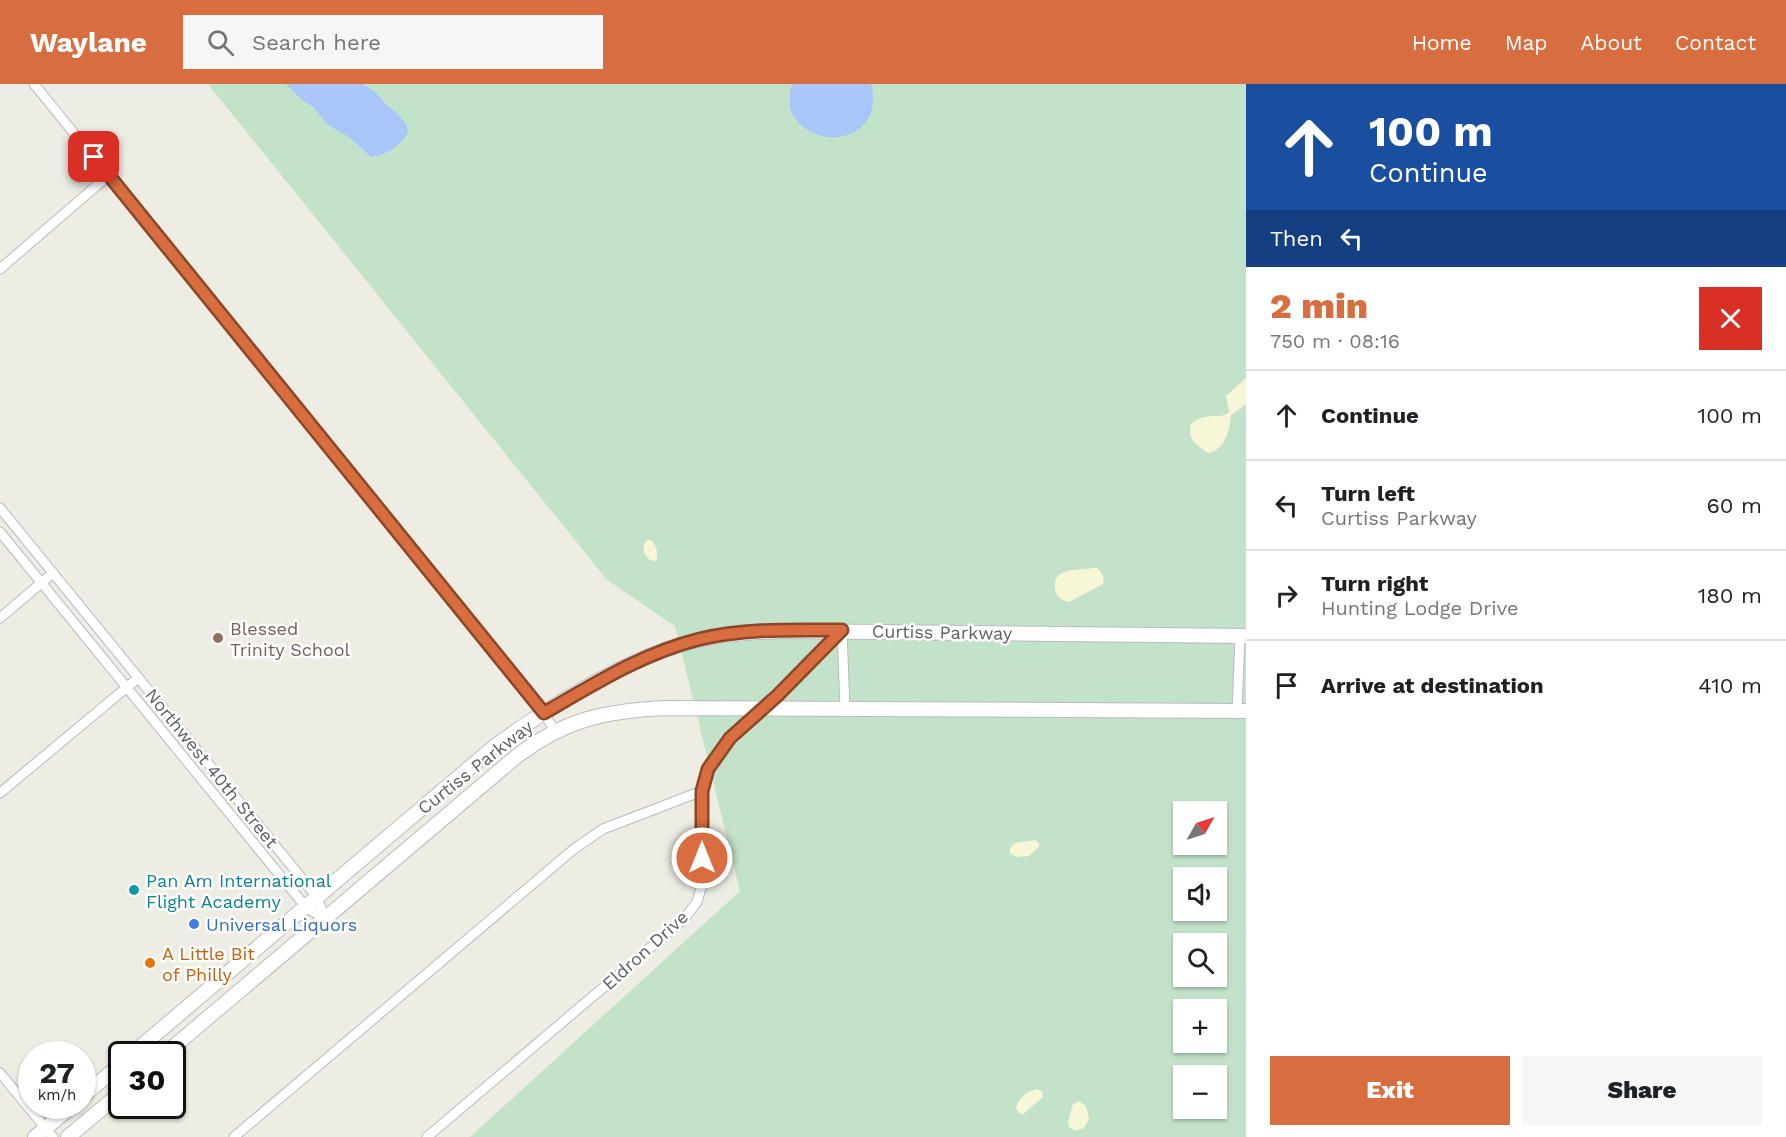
<!DOCTYPE html>
<meta charset="utf-8">
<style>
body{margin:0;font-family:"Work Sans",sans-serif;background:#f6f6f6;color:#202124;height:100vh;display:flex;flex-direction:column;font-size:22px;white-space:nowrap}
*{box-sizing:border-box;margin:0}
p{font-size:20px;color:#757577}
.icon{flex:none;width:33px;height:33px;fill:none;stroke:currentColor;stroke-width:2;stroke-linecap:round;stroke-linejoin:round}
.map{position:relative;flex:1;overflow:hidden}
.details{display:flex;flex-direction:column;background:#fff;width:540px}
.details>*{flex:none}
.hud{background:#1a4fa0;color:#fff;overflow:hidden}
.needle{width:39px;rotate:51deg}
.buttons{position:absolute;left:1173px;top:717px;display:grid;gap:12px}
.buttons a{display:grid;place-items:center;width:54px;height:54px;border-radius:0px;background:#fff;box-shadow:0 2px 4px #0004;font-size:30px}
.speed{position:absolute;left:18px;top:957px;display:flex;gap:12px;font-size:30px;font-weight:700;text-align:center}
.speed>*{display:grid;place-content:center;width:78px;height:78px;border-radius:50%;background:#fff;box-shadow:0 2px 4px #0004;line-height:1}
.speed small{font-size:15px;font-weight:400}
.speed .limit{border:3px solid #111;border-radius:9px;background:#fff;color:#111}
.pin{position:absolute;display:grid;place-items:center;width:51px;height:51px;color:#fff;margin:-26px;border-radius:12px;box-shadow:0 3px 9px #0006}
.me{position:absolute;width:66px;margin:-33px;rotate:0deg;stroke-linejoin:round;filter:drop-shadow(0 0 4px #0008)}
.turn{display:flex;align-items:center;gap:21px;height:126px;padding:0 24px;font-size:27px}
.turn .icon{width:78px;height:78px;stroke-width:2.5}
.turn b{display:block;font-size:42px;line-height:51px}
.then{display:flex;align-items:center;height:57px;padding:0 24px;background:#0003;gap:12px;font-size:22px}
.round{display:grid;place-items:center;flex:none;width:63px;height:63px;border-radius:0px;background:#f6f6f6}
.summary{display:flex;align-items:center;justify-content:space-between;height:102px;padding:0 24px}
h1{font-size:36px;font-weight:800;line-height:45px;color:#d86d3f}
.action{display:flex;gap:12px;margin-top:auto;padding:12px 24px}
.action a{flex:1;height:69px;border-radius:0px;background:#d86d3f;color:#fff;font-size:24px;font-weight:800;line-height:69px;text-align:center}
.action a+a{background:#f6f6f6;color:#202124}
ul{padding:0;list-style:none}
li{display:flex;align-items:center;gap:18px;height:90px;padding:0 24px;border-top:2px solid #e0e0e0}
li div{flex:1}
li b{display:block;font-size:22px}
li em{font-style:normal}
header{display:flex;align-items:center;gap:36px;box-sizing:border-box;height:84px;padding:0 30px;background:#d86d3f;color:#fff}
header strong{font-size:28px}
nav{display:flex;gap:33px;margin-inline-start:auto;font-size:21px}
.search{width:420px;height:54px;background:#f6f6f6;display:flex;align-items:center;gap:15px;box-sizing:border-box;padding:0 21px;border-radius:0px;color:#757577;font-size:22px}
main{display:flex;flex:1;min-height:0}
.map>svg:first-child{display:block}
</style>
<header>
<strong>Waylane</strong>
<div class="search"><svg class="icon" aria-label="search" viewBox="0 0 24 24"><circle cx="10" cy="10" r="6"/><path d="M15 15l6 6"/></svg>Search here</div>
<nav><a>Home</a><a>Map</a><a>About</a><a>Contact</a></nav>
</header>
<main>
<div class="map">
<svg width="1246" height="1053" viewBox="0 0 1246 1053">
<rect width="100%" height="100%" fill="#edede4"/>
<!-- green -->
<path fill="#c3e2ca" fill-rule="evenodd" d="M208,0h1038v1053h-776l270,-246 -65,-265 -68,-46zM1184,728h32v32h-32zM1184,794h32v32h-32zM1184,860h32v32h-32zM1184,926h32v32h-32zM1184,992h32v32h-32z"/>
<!-- sand -->
<g fill="#f7f6d6">
<path d="M1246,294v26l-15,11c-1,15 -6,35 -23,38 -11,-8 -21,-13 -17,-29 17,-14 28,-3 38,-12l-3,-16z"/>
<path d="M647,456h4c5,5 8,14 5,21l-6,-1c-7,-6 -9,-13 -3,-20z"/>
<path d="M1093,484h4c5,4 8,9 6,16l-34,18c-7,-2 -13,-5 -14,-13 -3,-23 24,-18 38,-21z"/>
<polygon points="1035,756 1039,759 1039,763 1029,772 1016,773 1010,769 1010,764 1015,759"/>
<path d="M1037,1005l6,3 -1,6 -19,16 -4,-1 -3,-5c2,-11 12,-17 21,-19z"/>
<polygon points="1079,1017 1086,1022 1089,1035 1084,1044 1076,1047 1069,1043 1068,1037 1073,1020"/>
</g>
<!-- water -->
<g fill="#aac5f7">
<path d="M286,0h77l13,9 8,10 12,9 10,12 2,8c-8,15 -20,22 -37,25l-22,-20 -21,-12 -15,-18 -12,-8z"/>
<path d="M792,0h79c16,58 -60,71 -80,27 -3,-8 -1,-18 1,-27z"/>
</g>
<g fill="none" stroke-linecap="round" stroke-linejoin="round">
<defs>
<g id="minor">
<polyline points="34,0 544,629 555,647"/>
<polyline points="0,185 109,91"/>
<polyline points="0,424 317,813 325,835"/>
<polyline points="0,448 296,811 306,823 325,835"/>
<polyline points="0,534 53,489"/>
<polyline points="842,546 845,625"/>
<polyline points="1237,627 1240,552"/>
<polyline points="0,709 138,594"/>
<polyline points="0,989 53,1053"/>
<polyline points="234,1053 574,765 603,745 702,707"/>
<polyline points="427,1053 684,835 697,818 703,797 702,707 708,685 730,654 777,612 842,546"/>
</g>
<g id="secondary">
<path d="M132,970l362,-307c56,-41 139,-93 208,-108 27,-6 55,-7 82,-8l462,5"/>
<path d="M165,970l352,-298c49,-37 88,-45 147,-48l582,3"/>
<polyline points="82,1013 122,979"/>
<polyline points="35,1053 72,1022"/>
<polyline points="68,1053 122,1008"/>
</g>
</defs>
<!-- minor casing -->
<use href="#minor" stroke="#b9babf" stroke-width="11"/>
<!-- secondary casing -->
<use href="#secondary" stroke="#b9bbc1" stroke-width="16"/>
<!-- minor -->
<use href="#minor" stroke="#fff" stroke-width="9"/>
<!-- secondary -->
<use href="#secondary" stroke="#fff" stroke-width="14"/>
</g>
<g fill="none" stroke-linecap="round" stroke-linejoin="round">
<defs>
<path id="route" d="M94,73l450,556c50,-29 99,-60 156,-74 46,-11 95,-9 142,-9l-65,66 -47,42 -22,31 -6,22v67"/>
</defs>
<!-- route casing -->
<use href="#route" stroke="#8c4729" stroke-width="15"/>
<!-- route -->
<use href="#route" stroke="#d86d3f" stroke-width="10"/>
</g>
<!-- markers -->
<circle fill="#8d6e63" stroke="#fff" stroke-width="2" cx="218" cy="554" r="6"/>
<circle fill="#0f9aa8" stroke="#fff" stroke-width="2" cx="134" cy="806" r="6"/>
<circle fill="#3f7fe0" stroke="#fff" stroke-width="2" cx="194" cy="840" r="6"/>
<circle fill="#e8710a" stroke="#fff" stroke-width="2" cx="150" cy="879" r="6"/>
<g text-anchor="middle" dominant-baseline="central" stroke-width="5" stroke-linejoin="round" paint-order="stroke">
<!-- education labels -->
<g font-size="18" fill="#785e54" stroke="#fff" text-anchor="start">
<text x="230" y="544">Blessed<tspan x="230" dy="21">Trinity School</tspan></text>
</g>
<!-- street labels -->
<g font-size="18" fill="#5c5e63" stroke="#fff">
<text transform="translate(942 548) rotate(1)">Curtiss Parkway</text>
<text transform="translate(475 683) rotate(-38)">Curtiss Parkway</text>
<text transform="translate(212 684) rotate(51)">Northwest 40th Street</text>
<text transform="translate(645 866) rotate(-42)">Eldron Drive</text>
</g>
<!-- culture labels -->
<g font-size="18" fill="#0d838f" stroke="#fff" text-anchor="start">
<text x="146" y="796">Pan Am International<tspan x="146" dy="21">Flight Academy</tspan></text>
</g>
<!-- shop labels -->
<g font-size="18" fill="#366cbe" stroke="#fff" text-anchor="start">
<text x="206" y="840">Universal Liquors</text>
</g>
<!-- food labels -->
<g font-size="18" fill="#c56008" stroke="#fff" text-anchor="start">
<text x="162" y="869">A Little Bit<tspan x="162" dy="21">of Philly</tspan></text>
</g>
</g>
</svg>
<div class="buttons">
<a><svg class="needle" viewBox="-14 -14 28 28"><path d="M0-13l5 13h-10z" fill="#e53935"/><path d="M0 13l5-13h-10z" fill="#757577"/></svg></a>
<a><svg class="icon" aria-label="sound" viewBox="0 0 24 24"><path d="M4 9h4l5-4v14l-5-4H4zM17 9q2 3 0 6"/></svg></a>
<a><svg class="icon" aria-label="search" viewBox="0 0 24 24"><circle cx="10" cy="10" r="6"/><path d="M15 15l6 6"/></svg></a>
<a>+</a>
<a>−</a>
</div>
<div class="speed"><div>27<small>km/h</small></div><div class="limit">30</div></div>
<div class="pin" style="left:94px;top:73px;background:#d93025"><svg class="icon" aria-label="arrive" viewBox="0 0 24 24"><path d="M6 21V4h12l-3 4 3 4H6"/></svg></div>
<svg class="me" style="left:702px;top:774px" viewBox="-20 -20 40 40"><circle r="17" fill="#d86d3f" stroke="#fff" stroke-width="3"/><path d="M0-11L8 9 0 5-8 9z" fill="#fff"/></svg>
</div>
<section class="details">
<div class="hud">
<div class="turn"><svg class="icon" aria-label="ahead" viewBox="0 0 24 24"><path d="M12 20V5M6 11l6-6 6 6"/></svg><div><b>100 m</b>Continue</div></div>
<div class="then">Then<svg class="icon" aria-label="left" viewBox="0 0 24 24"><path d="M17 20v-9H6M10 6l-5 5 5 5"/></svg></div>
</div>
<div class="summary"><div><h1>2 min</h1><p>750 m · 08:16</p></div><a class="round" style="background:#d93025;color:#fff"><svg class="icon" aria-label="close" viewBox="0 0 24 24"><path d="M6 6l12 12M18 6L6 18"/></svg></a></div>
<ul>
<li><svg class="icon" aria-label="ahead" viewBox="0 0 24 24"><path d="M12 20V5M6 11l6-6 6 6"/></svg><div><b>Continue</b></div><em>100 m</em></li>
<li><svg class="icon" aria-label="left" viewBox="0 0 24 24"><path d="M17 20v-9H6M10 6l-5 5 5 5"/></svg><div><b>Turn left</b><p>Curtiss Parkway</p></div><em>60 m</em></li>
<li><svg class="icon" aria-label="right" viewBox="0 0 24 24"><path d="M7 20v-9h11M14 6l5 5-5 5"/></svg><div><b>Turn right</b><p>Hunting Lodge Drive</p></div><em>180 m</em></li>
<li><svg class="icon" aria-label="arrive" viewBox="0 0 24 24"><path d="M6 21V4h12l-3 4 3 4H6"/></svg><div><b>Arrive at destination</b></div><em>410 m</em></li>
</ul>
<div class="action"><a>Exit</a><a>Share</a></div>
</section>
</main>
